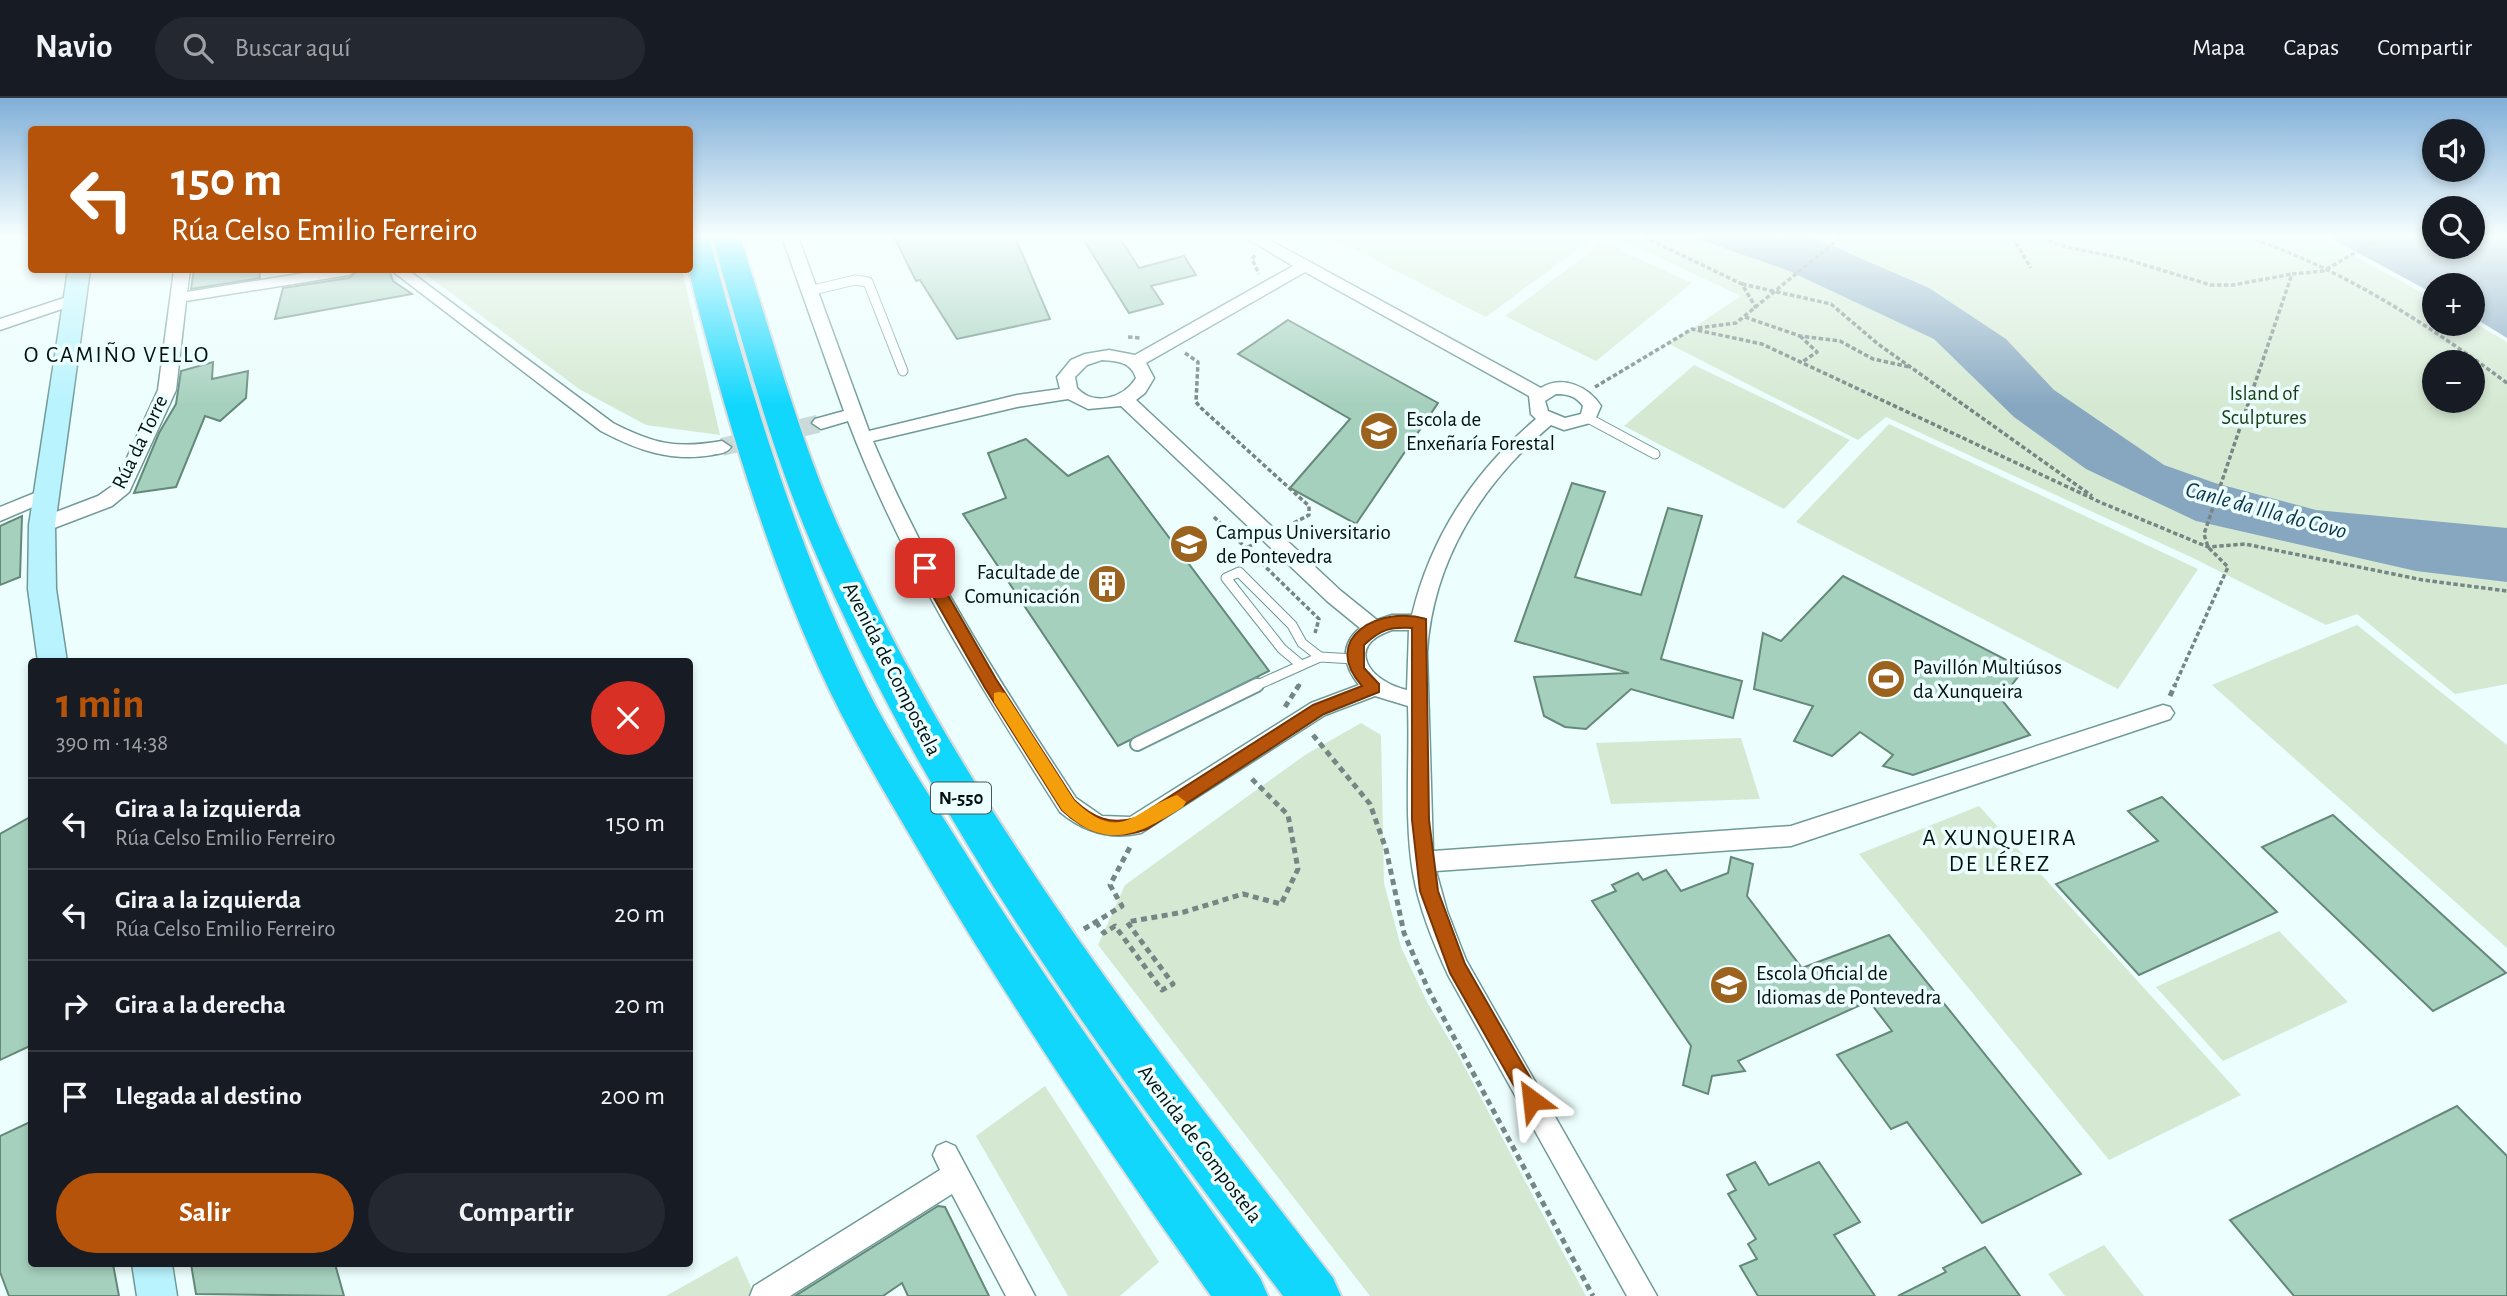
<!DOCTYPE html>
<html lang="es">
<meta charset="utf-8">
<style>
body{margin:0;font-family:"Alegreya Sans",sans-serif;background:#242831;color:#f1f3f6;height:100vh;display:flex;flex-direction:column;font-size:26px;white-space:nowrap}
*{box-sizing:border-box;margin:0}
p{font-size:23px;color:#9ea1a6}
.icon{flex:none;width:38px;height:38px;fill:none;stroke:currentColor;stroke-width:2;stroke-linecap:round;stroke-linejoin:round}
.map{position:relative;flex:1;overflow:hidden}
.panel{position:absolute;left:28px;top:560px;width:665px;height:609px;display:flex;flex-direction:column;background:#171b24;border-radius:7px;box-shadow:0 4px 10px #0003}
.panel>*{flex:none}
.top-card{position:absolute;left:28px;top:28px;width:665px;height:147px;border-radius:7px;box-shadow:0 4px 10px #0003;background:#b45309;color:#fff;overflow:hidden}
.buttons{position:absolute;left:2422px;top:21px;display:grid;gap:14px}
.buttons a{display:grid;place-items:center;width:63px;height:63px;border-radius:50%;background:#171b24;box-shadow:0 4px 10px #0003;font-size:35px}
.pin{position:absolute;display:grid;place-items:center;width:60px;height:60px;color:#fff;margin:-30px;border-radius:14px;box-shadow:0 4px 10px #0006}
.me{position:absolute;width:77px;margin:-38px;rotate:330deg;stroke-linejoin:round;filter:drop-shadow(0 0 5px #0008)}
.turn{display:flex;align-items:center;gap:24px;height:147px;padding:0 28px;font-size:32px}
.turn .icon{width:91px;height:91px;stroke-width:2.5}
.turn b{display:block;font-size:49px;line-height:60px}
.round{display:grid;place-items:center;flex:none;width:74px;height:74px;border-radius:37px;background:#242831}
.head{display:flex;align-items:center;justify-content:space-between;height:119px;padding:0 28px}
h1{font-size:42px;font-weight:600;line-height:52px;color:#b45309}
.cta{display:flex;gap:14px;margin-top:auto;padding:14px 28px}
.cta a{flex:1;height:80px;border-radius:42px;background:#b45309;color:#fff;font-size:28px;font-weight:600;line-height:80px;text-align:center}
.cta a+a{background:#242831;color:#f1f3f6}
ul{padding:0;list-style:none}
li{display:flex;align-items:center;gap:21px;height:91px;padding:0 28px;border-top:2px solid #363941}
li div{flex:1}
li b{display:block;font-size:26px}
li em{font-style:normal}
header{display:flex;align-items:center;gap:42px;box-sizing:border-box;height:98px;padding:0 35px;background:#171b24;border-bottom:2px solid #363941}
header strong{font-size:33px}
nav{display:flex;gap:38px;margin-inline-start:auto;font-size:24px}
.search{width:490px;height:63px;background:#242831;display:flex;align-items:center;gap:18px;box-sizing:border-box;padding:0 24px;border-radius:38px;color:#9ea1a6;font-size:26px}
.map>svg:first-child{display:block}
</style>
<header>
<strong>Navio</strong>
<div class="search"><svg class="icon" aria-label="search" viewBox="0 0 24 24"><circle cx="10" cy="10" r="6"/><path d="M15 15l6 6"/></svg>Buscar aquí</div>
<nav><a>Mapa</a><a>Capas</a><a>Compartir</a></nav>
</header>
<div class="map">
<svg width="2507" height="1198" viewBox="0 0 2507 1198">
<rect width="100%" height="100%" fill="#ecfefd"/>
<!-- green -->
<g fill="#d5e9d2" fill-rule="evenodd">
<polygon points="1330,139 1594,139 1486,219"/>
<path d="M1615,139h704l115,62v25l39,-2 34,20v342l-52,10 -98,-80 -31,11 -133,-67 -307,-141 -28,23 -189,-96 72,-48zM2434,264h39v39h-39z"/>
<polygon points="1603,144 1692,185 1596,263 1505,218"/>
<polygon points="420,172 682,172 720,337 646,327 579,291"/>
<polygon points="1694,267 1850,342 1784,411 1624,328"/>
<polygon points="1889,326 2198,471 2118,591 1796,424"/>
<polygon points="2357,527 2507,647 2507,850 2212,587"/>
<polygon points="1361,625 1381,637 1384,785 1401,849 1427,904 1460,960 1586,1198 1370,1198 1098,847 1125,787 1305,657"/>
<polygon points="1741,640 1760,701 1611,706 1596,645"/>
<polygon points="1979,708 2241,997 2109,1062 1859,756"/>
<polygon points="2279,833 2348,904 2223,963 2156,889"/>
<polygon points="1045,988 1159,1164 1120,1198 1068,1198 976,1038"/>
<polygon points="2104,1147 2144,1198 2065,1198 2048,1176"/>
<polygon points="737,1158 755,1198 666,1198"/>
</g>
<!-- water -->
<g fill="#87a7c0">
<polygon points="1693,139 1812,139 1929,190 2006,241 2054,292 2164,367 2215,385 2316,412 2507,430 2507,484 2416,473 2196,423 2086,371 2014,319 1934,241 1789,173"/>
<polygon points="2329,139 2434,139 2434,149 2473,149 2473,139 2507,139 2507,240 2473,219 2473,187 2434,187 2434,196"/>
</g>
<!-- building -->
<g fill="#a6d0be" stroke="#648979" stroke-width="2">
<polygon points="894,139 1015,139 1050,221 957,241 920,182 916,183"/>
<polygon points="1082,139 1119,139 1139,170 1184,158 1196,177 1151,188 1163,206 1129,215"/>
<polygon points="194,172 259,172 260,180 191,191"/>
<polygon points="359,172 389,172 393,183 412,196 275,221 283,190 349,180"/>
<polygon points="1288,222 1438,305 1356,426 1290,390 1350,321 1238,256"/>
<polygon points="213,264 212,281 248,273 246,300 220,323 205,318 176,389 134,395 159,335 176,306 181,273"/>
<polygon points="1026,341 1068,378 1108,358 1269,573 1118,648 963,416 1006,400 988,355"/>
<polygon points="1572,385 1605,394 1575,479 1641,497 1668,410 1702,418 1661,561 1742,583 1733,620 1631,591 1586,631 1565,629 1544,618 1534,579 1629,575 1515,543"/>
<polygon points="22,418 20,479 0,487 0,428"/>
<polygon points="1843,478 2024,571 2001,601 2030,637 1913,677 1883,668 1893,657 1860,634 1832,658 1794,643 1813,608 1754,591 1763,535 1781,543"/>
<polygon points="2162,699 2277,814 2139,877 2056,786 2158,743 2128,713"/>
<polygon points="2333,717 2506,875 2433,913 2262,749"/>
<polygon points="32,718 32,947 0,962 0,736"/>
<polygon points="1731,759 1753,766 1747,798 1802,870 1889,837 2081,1076 1982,1125 1907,1024 1891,1031 1837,957 1892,933 1869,903 1738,963 1745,973 1712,978 1708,996 1683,987 1691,948 1592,803 1616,793 1612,787 1638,775 1643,782 1666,772 1681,793 1728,775"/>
<polygon points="2457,1008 2507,1058 2507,1198 2294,1198 2230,1122"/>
<polygon points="32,1023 32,1166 113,1166 119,1198 9,1198 0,1174 0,1038"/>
<polygon points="1755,1064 1769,1087 1819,1064 1860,1124 1834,1137 1875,1198 1758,1198 1740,1168 1757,1161 1748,1146 1756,1141 1728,1096 1736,1092 1727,1077"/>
<polygon points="938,1108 945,1109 989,1198 908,1198 902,1185 883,1198 795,1198"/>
<polygon points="1985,1149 2020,1198 1898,1198 1946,1174 1943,1170"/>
<polygon points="191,1166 335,1166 344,1198 196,1196"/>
</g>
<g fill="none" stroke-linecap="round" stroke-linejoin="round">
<!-- street-tunnel -->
<polyline stroke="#c9dad9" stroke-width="18" stroke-dasharray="18 9" stroke-linecap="butt" points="722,349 821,325"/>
<defs>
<g id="lane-far1">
<polyline points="809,193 855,182 868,184 903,273"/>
<polyline points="1588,320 1655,356"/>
<polyline points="1300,566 1282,551 1226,480 1239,474 1292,527 1302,545 1320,559"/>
<polyline points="1253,589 1320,559 1354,561"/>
</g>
<polyline id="lane" points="1137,646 1257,587"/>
<g id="street">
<path d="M782,139h16l71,194 148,-36 43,-6 -3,-12 14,-17 14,-6 24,-4 26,5 158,-89 -48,-29h19l277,151c21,-13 47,-2 60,18l-7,16 -30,8 -13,-5c-69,58 -118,135 -124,227l6,199 358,-25 372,-121 7,2 4,6 -4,6 -379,127 -355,25 11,40 19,49 191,336h-30l-179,-321c-15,-33 -29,-67 -35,-102 -9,-55 -3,-112 -5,-167l-33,-10 -50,19 -184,118c-31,7 -57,-1 -81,-21 -80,-126 -159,-251 -212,-391l-27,8 -9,-6 3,-4 29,-8zM1305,174l224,124 2,18 5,5c-62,52 -105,117 -124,196h-20l-15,5 -36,-29 -205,-191 9,-7 9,-15 -8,-15zM1102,262c16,1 29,2 34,18 -12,20 -42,29 -59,10l-2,-11 12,-12zM1556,296c12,0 20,2 27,12l-2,8 -16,4 -17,-7 -3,-10zM1068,301l20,10 33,-3 206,195 33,27c-20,17 -17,37 -1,57l-48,18 -181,114 -28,-1 -26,-18c-76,-115 -149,-229 -203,-357l144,-34zM1392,532h17l-2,60c-37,-8 -64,-44 -15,-60z"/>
<polygon points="174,172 190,172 187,194 323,172 357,172 349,177 186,203 176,292 129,394 112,408 49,432 35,432 33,427 35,422 98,398 115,386 158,292"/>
<path d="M391,172h17l205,153c41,21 63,26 109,18l9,6c-5,7 -11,6 -19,8 -42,7 -75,-5 -111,-24z"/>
<polygon points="76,196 84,201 82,204 0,232 0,221"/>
<polygon points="47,390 56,396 54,400 0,423 0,409"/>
<polygon points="946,1044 955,1048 1035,1198 1006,1198 952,1096 790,1198 750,1198 754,1188 940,1072 933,1057 937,1048"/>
</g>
<g id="secondary">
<polygon points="68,172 90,172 55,427 56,491 67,564 38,564 28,491 29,427"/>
<polygon points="132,1166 172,1166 177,1198 137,1198"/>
</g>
<g id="highway">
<path d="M690,139h19c39,146 82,292 147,429 29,63 68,121 105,180 93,149 196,290 299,432l8,18h-57c-99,-140 -195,-282 -283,-430 -38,-65 -79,-131 -110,-200 -54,-120 -91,-247 -124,-374l-5,-22z"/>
<path d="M712,139h28c33,102 60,207 105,304 123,270 307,504 488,737l8,18h-58c-179,-237 -358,-482 -474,-758 -41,-97 -67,-200 -97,-301z"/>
</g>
</defs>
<!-- lane-far1 casing -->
<use href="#lane-far1" stroke="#6f9a98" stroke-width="11"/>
<!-- lane casing -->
<use href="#lane" stroke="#6f9a98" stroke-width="16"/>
<!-- street casing -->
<use href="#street" stroke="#6f9a98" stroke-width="3"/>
<!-- secondary casing -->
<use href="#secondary" stroke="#6f9a98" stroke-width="3"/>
<!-- highway casing -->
<use href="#highway" stroke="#d7d9d9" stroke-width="4"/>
<!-- path-far1 -->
<g stroke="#768685" stroke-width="3.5" stroke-dasharray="4.5 2.5" stroke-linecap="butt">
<polyline points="1644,139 1742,186 1756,210"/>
<polyline points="2012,139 2031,170"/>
<polyline points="2042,139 2062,148 2125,161 2211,187 2233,187 2292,176"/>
<path d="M2248,139c96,33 178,86 259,146"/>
<polyline points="1255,157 1252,161 1259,176"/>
<polyline points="1742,186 1831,206 1878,246 2092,398"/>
<polyline points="1745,219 1800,238 1840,243 1873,261 1910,269"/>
<polyline points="1698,230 1736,225 1841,139"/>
<polyline points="1800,238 1817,254 1802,264"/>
<polyline points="1128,239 1141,240"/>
<polyline points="1185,255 1198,264 1196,304 1200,309 1309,408 1309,417 1288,428"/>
<polyline points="1595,289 1692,231 1762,246 2102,405 2208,449 2245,446 2423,482 2507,493"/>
<polyline points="1214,419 1246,450"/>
<polyline points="1252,447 1246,450 1319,521 1315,535"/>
<polyline points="1298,589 1300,586"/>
<polyline points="2174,589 2228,469 2208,449 2204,436 2292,176 2323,173 2383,139"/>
</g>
<!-- path -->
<g stroke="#768685" stroke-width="5" stroke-dasharray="6 4.5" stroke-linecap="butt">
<polyline points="2170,598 2175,587"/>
<polyline points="1285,609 1299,587"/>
<polyline points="1313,637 1370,706 1386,751 1404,835 1428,891 1593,1198"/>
<polyline points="1096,824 1104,835 1115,828 1162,892 1173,886 1127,824 1184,814 1243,796 1281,806 1298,771 1288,717 1249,678"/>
<polyline points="1084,831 1122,808 1110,787 1130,749"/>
</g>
<!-- lane-far1 -->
<use href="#lane-far1" stroke="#fff" stroke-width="9"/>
<!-- lane -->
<use href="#lane" stroke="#fff" stroke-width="12"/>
<!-- street -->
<use href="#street" fill="#fff" fill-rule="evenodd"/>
<!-- secondary -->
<use href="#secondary" fill="#b8f3fe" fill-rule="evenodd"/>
<!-- highway -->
<use href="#highway" fill="#11d7fd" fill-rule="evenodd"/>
</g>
<!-- sky -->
<linearGradient id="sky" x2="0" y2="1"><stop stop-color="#81afd8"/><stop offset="0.45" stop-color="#f6fffe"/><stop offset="1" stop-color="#f6fffe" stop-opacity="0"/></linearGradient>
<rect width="2507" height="307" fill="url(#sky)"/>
<!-- route -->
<path fill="#b45309" stroke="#753606" stroke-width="2" d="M925,465l5,1 66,115 78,121c19,18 36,25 62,18l177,-113 49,-19c-43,-48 18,-81 64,-67l3,201 9,71 27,73 74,129 3,7 -3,7 -7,2 -6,-2 -76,-134 -30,-82 -8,-71v-192c-22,-1 -31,1 -48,17v23l15,16v8l-55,22 -177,115c-33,12 -60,5 -85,-19l-77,-122 -68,-120z"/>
<!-- slow -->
<path fill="#f59e0b" d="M999,594l6,1 69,107c47,45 58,11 103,-5l9,7 -3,5c-45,28 -77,45 -121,3l-68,-108v-9z"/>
<!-- icons -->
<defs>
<symbol id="university-disc" viewBox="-11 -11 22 22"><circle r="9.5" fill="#9b631e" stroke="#ecfefd"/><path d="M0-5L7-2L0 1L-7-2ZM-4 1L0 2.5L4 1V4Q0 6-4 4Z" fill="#fff"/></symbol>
<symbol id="building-disc" viewBox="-11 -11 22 22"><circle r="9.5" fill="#9b631e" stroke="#ecfefd"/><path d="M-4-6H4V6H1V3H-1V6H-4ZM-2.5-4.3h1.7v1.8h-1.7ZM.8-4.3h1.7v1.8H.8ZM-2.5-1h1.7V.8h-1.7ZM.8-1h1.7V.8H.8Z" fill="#fff"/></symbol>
<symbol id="stadium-disc" viewBox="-11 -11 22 22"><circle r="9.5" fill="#9b631e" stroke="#ecfefd"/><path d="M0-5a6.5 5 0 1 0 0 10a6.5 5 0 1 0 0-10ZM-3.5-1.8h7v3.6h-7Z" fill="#fff"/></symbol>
<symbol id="school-disc" viewBox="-11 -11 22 22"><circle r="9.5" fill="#9b631e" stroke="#ecfefd"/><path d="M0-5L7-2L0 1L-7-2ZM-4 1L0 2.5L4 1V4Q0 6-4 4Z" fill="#fff"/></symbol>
</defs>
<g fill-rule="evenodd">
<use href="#university-disc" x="1357" y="311" width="44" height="44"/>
<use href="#university-disc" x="1167" y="424" width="44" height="44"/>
<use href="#building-disc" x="1085" y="464" width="44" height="44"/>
<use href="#stadium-disc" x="1864" y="559" width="44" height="44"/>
<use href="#school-disc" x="1707" y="865" width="44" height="44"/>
</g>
<g text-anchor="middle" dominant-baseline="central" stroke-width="7" stroke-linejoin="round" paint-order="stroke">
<!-- shield labels -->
<rect fill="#ecfefd" stroke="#485757" stroke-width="2" x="931" y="684.5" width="60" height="31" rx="5"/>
<g font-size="19" font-weight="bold" fill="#021010">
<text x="961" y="700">N-550</text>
</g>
<!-- park labels -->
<g font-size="21" fill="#193e15" stroke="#ecfefd">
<text x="2264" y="295">Island of<tspan x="2264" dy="24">Sculptures</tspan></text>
</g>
<!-- poi labels -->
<g font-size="21" fill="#021010" stroke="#ecfefd" text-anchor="start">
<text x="1406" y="321">Escola de<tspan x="1406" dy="24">Enxeñaría Forestal</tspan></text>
<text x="1216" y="434">Campus Universitario<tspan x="1216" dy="24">de Pontevedra</tspan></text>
<text x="1080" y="474" text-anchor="end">Facultade de<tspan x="1080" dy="24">Comunicación</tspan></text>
<text x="1913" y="569">Pavillón Multiúsos<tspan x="1913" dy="24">da Xunqueira</tspan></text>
<text x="1756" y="875">Escola Oficial de<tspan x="1756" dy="24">Idiomas de Pontevedra</tspan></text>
</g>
<!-- street labels -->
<g font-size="21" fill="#021010" stroke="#ecfefd">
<text transform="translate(140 344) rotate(-64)">Rúa da Torre</text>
<text transform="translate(892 571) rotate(63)">Avenida de Compostela</text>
<text transform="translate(1200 1046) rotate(53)">Avenida de Compostela</text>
</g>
<!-- neighbourhood labels -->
<g font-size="23" letter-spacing="2" fill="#021010" stroke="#ecfefd">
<text x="117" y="257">O CAMIÑO VELLO</text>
<text x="2000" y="740">A XUNQUEIRA<tspan x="2000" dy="26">DE LÉREZ</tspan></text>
</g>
<!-- water labels -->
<g font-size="23" font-style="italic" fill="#0b344e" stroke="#ecfefd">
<text transform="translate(2266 413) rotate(15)">Canle da Illa do Covo</text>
</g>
</g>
</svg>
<div class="buttons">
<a><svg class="icon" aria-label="sound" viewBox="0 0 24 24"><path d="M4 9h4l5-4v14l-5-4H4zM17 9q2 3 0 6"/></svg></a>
<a><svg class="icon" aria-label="search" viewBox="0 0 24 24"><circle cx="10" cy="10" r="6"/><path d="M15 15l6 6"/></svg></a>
<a>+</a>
<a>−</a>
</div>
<div class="pin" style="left:925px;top:470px;background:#d93025"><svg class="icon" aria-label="arrive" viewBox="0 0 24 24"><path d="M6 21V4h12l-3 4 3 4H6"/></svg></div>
<svg class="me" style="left:1532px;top:1002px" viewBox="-20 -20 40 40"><path d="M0-17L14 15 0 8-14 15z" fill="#b45309" stroke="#fff" stroke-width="4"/></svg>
<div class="top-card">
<div class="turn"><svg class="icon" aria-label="left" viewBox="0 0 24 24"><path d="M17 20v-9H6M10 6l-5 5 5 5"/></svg><div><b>150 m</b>Rúa Celso Emilio Ferreiro</div></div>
</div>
<section class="panel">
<div class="head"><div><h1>1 min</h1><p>390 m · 14:38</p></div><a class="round" style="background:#d93025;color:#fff"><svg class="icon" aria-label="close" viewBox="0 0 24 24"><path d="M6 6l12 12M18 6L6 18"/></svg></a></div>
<ul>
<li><svg class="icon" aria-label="left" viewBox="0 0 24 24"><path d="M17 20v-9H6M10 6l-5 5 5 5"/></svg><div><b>Gira a la izquierda</b><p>Rúa Celso Emilio Ferreiro</p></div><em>150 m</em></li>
<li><svg class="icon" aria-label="left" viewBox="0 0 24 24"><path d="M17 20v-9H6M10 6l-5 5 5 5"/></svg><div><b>Gira a la izquierda</b><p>Rúa Celso Emilio Ferreiro</p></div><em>20 m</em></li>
<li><svg class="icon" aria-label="right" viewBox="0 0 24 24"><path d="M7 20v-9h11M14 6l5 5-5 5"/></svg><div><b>Gira a la derecha</b></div><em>20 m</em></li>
<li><svg class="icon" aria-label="arrive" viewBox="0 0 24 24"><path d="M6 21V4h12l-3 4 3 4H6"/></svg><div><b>Llegada al destino</b></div><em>200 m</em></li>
</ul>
<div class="cta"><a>Salir</a><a>Compartir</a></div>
</section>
</div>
